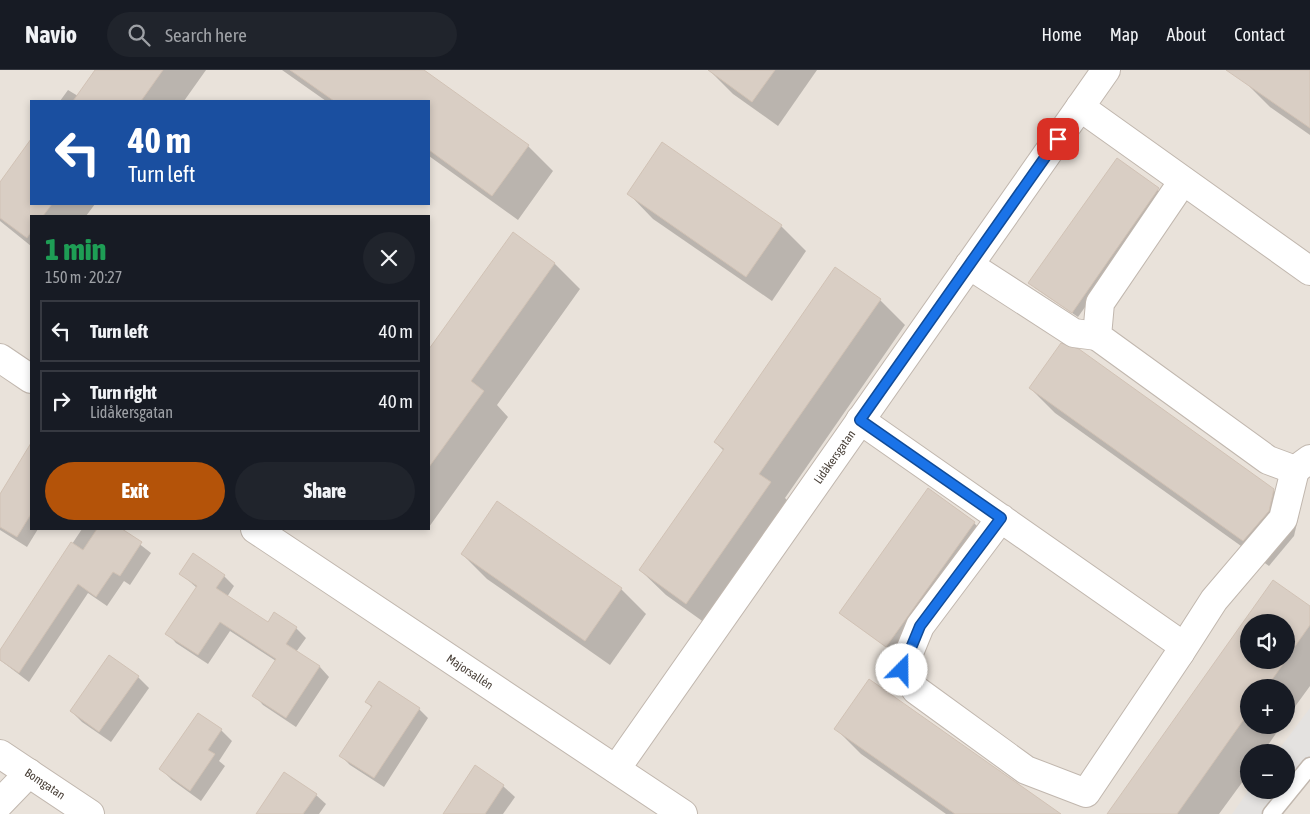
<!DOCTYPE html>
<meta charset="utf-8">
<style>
body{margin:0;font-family:"Asap Condensed",sans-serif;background:#20242c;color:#f1f3f6;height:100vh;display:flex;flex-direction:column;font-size:19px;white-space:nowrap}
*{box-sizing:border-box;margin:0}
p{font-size:16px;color:#9ea1a6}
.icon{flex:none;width:28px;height:28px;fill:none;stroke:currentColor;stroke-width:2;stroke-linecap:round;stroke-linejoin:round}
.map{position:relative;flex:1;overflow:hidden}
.drawer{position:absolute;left:30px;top:145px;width:400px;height:315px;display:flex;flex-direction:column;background:#171b24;border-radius:0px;box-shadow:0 2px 8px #0003}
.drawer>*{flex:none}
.banner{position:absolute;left:30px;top:30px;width:400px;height:105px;border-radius:0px;box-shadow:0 2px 8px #0003;background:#1a4fa0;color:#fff;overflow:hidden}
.fabs{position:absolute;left:1240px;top:544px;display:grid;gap:10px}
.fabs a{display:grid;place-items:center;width:55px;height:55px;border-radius:50%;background:#171b24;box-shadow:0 2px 8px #0003;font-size:25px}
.pin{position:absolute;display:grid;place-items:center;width:42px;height:42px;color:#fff;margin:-21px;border-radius:10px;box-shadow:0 2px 8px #0006}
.me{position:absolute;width:55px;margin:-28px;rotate:22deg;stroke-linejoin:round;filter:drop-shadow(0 0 4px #0008)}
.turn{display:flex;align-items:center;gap:18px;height:105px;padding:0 15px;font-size:22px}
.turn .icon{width:65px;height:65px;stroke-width:2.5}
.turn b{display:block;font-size:35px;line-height:42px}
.round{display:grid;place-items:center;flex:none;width:52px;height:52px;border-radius:26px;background:#20242c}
.summary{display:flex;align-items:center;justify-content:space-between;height:85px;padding:0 15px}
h1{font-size:30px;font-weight:800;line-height:38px;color:#1e9e55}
.primary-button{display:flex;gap:10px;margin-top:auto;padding:10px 15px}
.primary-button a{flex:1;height:58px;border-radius:30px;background:#b45309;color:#fff;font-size:20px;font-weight:800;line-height:58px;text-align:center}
.primary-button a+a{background:#20242c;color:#f1f3f6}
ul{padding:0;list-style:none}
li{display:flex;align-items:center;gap:15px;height:62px;margin:0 10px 8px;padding:0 5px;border:2px solid #363941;border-radius:0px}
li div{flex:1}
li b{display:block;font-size:19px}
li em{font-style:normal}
header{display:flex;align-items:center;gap:30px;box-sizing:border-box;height:70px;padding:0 25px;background:#171b24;border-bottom:1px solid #363941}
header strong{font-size:24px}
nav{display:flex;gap:28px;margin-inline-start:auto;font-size:18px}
.search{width:350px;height:45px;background:#20242c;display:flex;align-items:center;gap:12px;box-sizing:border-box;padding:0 18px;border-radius:28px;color:#9ea1a6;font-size:19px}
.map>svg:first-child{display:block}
</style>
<header>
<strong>Navio</strong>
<div class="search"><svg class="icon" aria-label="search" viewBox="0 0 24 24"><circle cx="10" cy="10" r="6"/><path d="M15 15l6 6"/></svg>Search here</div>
<nav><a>Home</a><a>Map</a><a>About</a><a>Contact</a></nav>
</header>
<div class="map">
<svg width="1310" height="744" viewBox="0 0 1310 744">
<rect width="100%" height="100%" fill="#f5f1ec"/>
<!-- residential -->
<path fill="#e9e2da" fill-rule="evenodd" d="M0,0h1310v744h-1310zM31,31h398v103h-398zM31,146h398v313h-398zM1249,552h37v38h-37zM1249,618h37v37h-37zM1249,682h37v38h-37z"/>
<!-- parking -->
<polygon fill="#e4e2e0" points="1310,638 1310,696 1271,744 1232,744 1249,720 1286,720 1286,682 1277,682"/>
<!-- shadow -->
<g fill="#0003" fill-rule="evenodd">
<polygon points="97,0 206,0 184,31 60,31 68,20 78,26"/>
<polygon points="282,0 422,0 528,76 553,101 518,150 429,86 429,31 326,31"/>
<polygon points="709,0 817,0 778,56 733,24"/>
<polygon points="1253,0 1310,0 1310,65 1270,37 1245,12"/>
<polygon points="31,71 31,134 95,134 86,146 31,146 31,176 0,151 0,114"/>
<polygon points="1117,90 1164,125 1078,247 1035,218"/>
<polygon points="628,123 781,156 806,181 772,231 653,149"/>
<polygon points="513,164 555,194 580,219 497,335 508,347 429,457 429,298"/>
<polygon points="880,230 905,255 785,428 795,438 712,558 666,525 640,500 724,381 715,372"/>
<polygon points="1030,318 1273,420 1299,445 1294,466 1269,496 1055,343"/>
<polygon points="20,393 31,400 31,459 38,459 27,477 0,460 0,426"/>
<polygon points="498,433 621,519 646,544 610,595 487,509 462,484"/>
<polygon points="974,453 979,458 892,581 840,543"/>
<polygon points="82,459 126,459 124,462 151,483 130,515 124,511 107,536 88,523 29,612 0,590 0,582"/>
<polygon points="193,485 224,506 234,516 227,527 268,554 296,558 306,568 296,582 320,597 329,607 296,657 263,635 254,625 276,591 230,561 208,594 176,573 167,563 197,518 181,504"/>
<path d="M1273,512l37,26v78l-24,33v-31h-37v37h33l-19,27h-14v21l-30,41h-92zM1249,552h37v38h-37z"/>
<polygon points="138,607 149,618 111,672 82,652 71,641"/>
<polygon points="367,632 419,639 428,648 384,717 350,695 341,686 372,638"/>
<polygon points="199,645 221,660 232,671 219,691 225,696 201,731 172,710 161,699"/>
<polygon points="836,659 1058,744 946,744 861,684"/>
<polygon points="476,697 503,716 515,727 503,744 444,744"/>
<polygon points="316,725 326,734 319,744 258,744"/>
</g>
<!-- building -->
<g fill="#d9cec4" stroke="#d1c2b5">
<polygon points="95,0 163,0 141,31 73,31"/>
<polygon points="290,0 424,0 529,75 492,126 429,80 429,31 334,31"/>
<polygon points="708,0 775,0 752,32"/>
<polygon points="1226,0 1310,0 1310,58"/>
<polygon points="31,69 31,134 52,134 43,146 31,146 31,162 27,168 0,148 0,112"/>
<polygon points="662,72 782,155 746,207 627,124"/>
<polygon points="1117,88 1159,118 1072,243 1028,213"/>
<polygon points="513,162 555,193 471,311 484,321 429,397 429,279"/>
<polygon points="835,197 881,229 759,404 771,412 686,534 639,500 724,379 714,372"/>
<polygon points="1061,273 1079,279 1274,419 1269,441 1243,471 1029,318"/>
<polygon points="31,373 31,444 17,467 0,457 0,424"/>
<polygon points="928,418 975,452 886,577 839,543"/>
<polygon points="497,431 622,518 585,571 461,484"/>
<polygon points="97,459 122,459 142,472 120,506 113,502 96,527 78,514 19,603 0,590 0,580 71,472 83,480"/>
<polygon points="193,483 225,505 216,518 268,552 274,542 297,557 286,574 320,596 286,648 252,626 276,589 220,552 198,585 165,564 197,516 179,504"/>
<polygon points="1273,510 1310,536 1310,555 1286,589 1286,552 1249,552 1249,590 1286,590 1266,618 1249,618 1249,642 1177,744 1107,744"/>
<polygon points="109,585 139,606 99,662 70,641"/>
<polygon points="869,609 1061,744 955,744 834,659"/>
<polygon points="379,611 420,638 374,708 339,686 372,636 365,632"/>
<polygon points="198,643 222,659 208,680 215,684 190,721 159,699"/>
<polygon points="475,695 504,715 485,744 443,744"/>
<polygon points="284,702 317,724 303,744 256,744"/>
</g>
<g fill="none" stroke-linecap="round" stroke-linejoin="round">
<defs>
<polyline id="service" points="1271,744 1310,696"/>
<g id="minor">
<polyline points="1080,37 1310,201"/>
<polyline points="1183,111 1100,233 1097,266 1268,390 1295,400 1310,389"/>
<polyline points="969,195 1074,263 1097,266"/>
<polyline points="0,288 31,309"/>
<polyline points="860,350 1182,575 1180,583 1086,723 1026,700 916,620 902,600 920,556 1001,448"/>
<path id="s1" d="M255,459l428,285"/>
<polyline points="1180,583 1214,530 1283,449 1295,400"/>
<path id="s2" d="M0,684l90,60"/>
<path id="s3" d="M616,699l490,-699"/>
<polyline points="0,733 29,703"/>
</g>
</defs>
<!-- service casing -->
<use href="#service" stroke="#c1b7ae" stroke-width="19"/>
<!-- minor casing -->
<use href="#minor" stroke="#c1b7ae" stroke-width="30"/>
<!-- service -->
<use href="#service" stroke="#fff" stroke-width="16"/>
<!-- minor -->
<use href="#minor" stroke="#fff" stroke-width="28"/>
</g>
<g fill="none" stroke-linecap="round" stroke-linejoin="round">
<defs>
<polyline id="route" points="902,600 920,556 1001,448 860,350 1058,69"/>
</defs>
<!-- route casing -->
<use href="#route" stroke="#114b97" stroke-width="12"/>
<!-- route -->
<use href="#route" stroke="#1a73e8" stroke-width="9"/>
</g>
<g text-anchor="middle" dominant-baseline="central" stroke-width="4" stroke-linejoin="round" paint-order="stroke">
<!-- street labels -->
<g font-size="12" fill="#4a4139" stroke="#fff">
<text stroke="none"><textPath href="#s3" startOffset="381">Lidåkersgatan</textPath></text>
<text stroke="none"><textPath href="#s1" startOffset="258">Majorsallén</textPath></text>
<text stroke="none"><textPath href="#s2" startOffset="54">Bomgatan</textPath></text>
</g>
</g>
</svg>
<div class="fabs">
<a><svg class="icon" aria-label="sound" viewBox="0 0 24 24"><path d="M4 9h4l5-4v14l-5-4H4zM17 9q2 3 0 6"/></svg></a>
<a>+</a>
<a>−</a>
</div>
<div class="pin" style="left:1058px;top:69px;background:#d93025"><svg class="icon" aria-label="arrive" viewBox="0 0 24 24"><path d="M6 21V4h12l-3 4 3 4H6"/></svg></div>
<svg class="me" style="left:902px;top:600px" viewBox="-20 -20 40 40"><circle r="19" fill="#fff"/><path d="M0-13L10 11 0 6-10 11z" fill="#1a73e8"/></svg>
<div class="banner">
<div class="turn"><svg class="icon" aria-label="left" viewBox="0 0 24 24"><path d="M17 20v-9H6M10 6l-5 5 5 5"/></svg><div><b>40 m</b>Turn left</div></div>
</div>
<section class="drawer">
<div class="summary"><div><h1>1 min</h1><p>150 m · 20:27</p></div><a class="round"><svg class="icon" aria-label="close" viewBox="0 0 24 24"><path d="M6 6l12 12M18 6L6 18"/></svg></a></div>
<ul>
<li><svg class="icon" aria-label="left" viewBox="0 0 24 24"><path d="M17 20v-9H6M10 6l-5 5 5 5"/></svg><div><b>Turn left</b></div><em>40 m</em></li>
<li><svg class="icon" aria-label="right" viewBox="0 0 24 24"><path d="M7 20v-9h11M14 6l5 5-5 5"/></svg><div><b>Turn right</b><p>Lidåkersgatan</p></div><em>40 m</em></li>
</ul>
<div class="primary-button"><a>Exit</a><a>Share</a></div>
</section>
</div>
